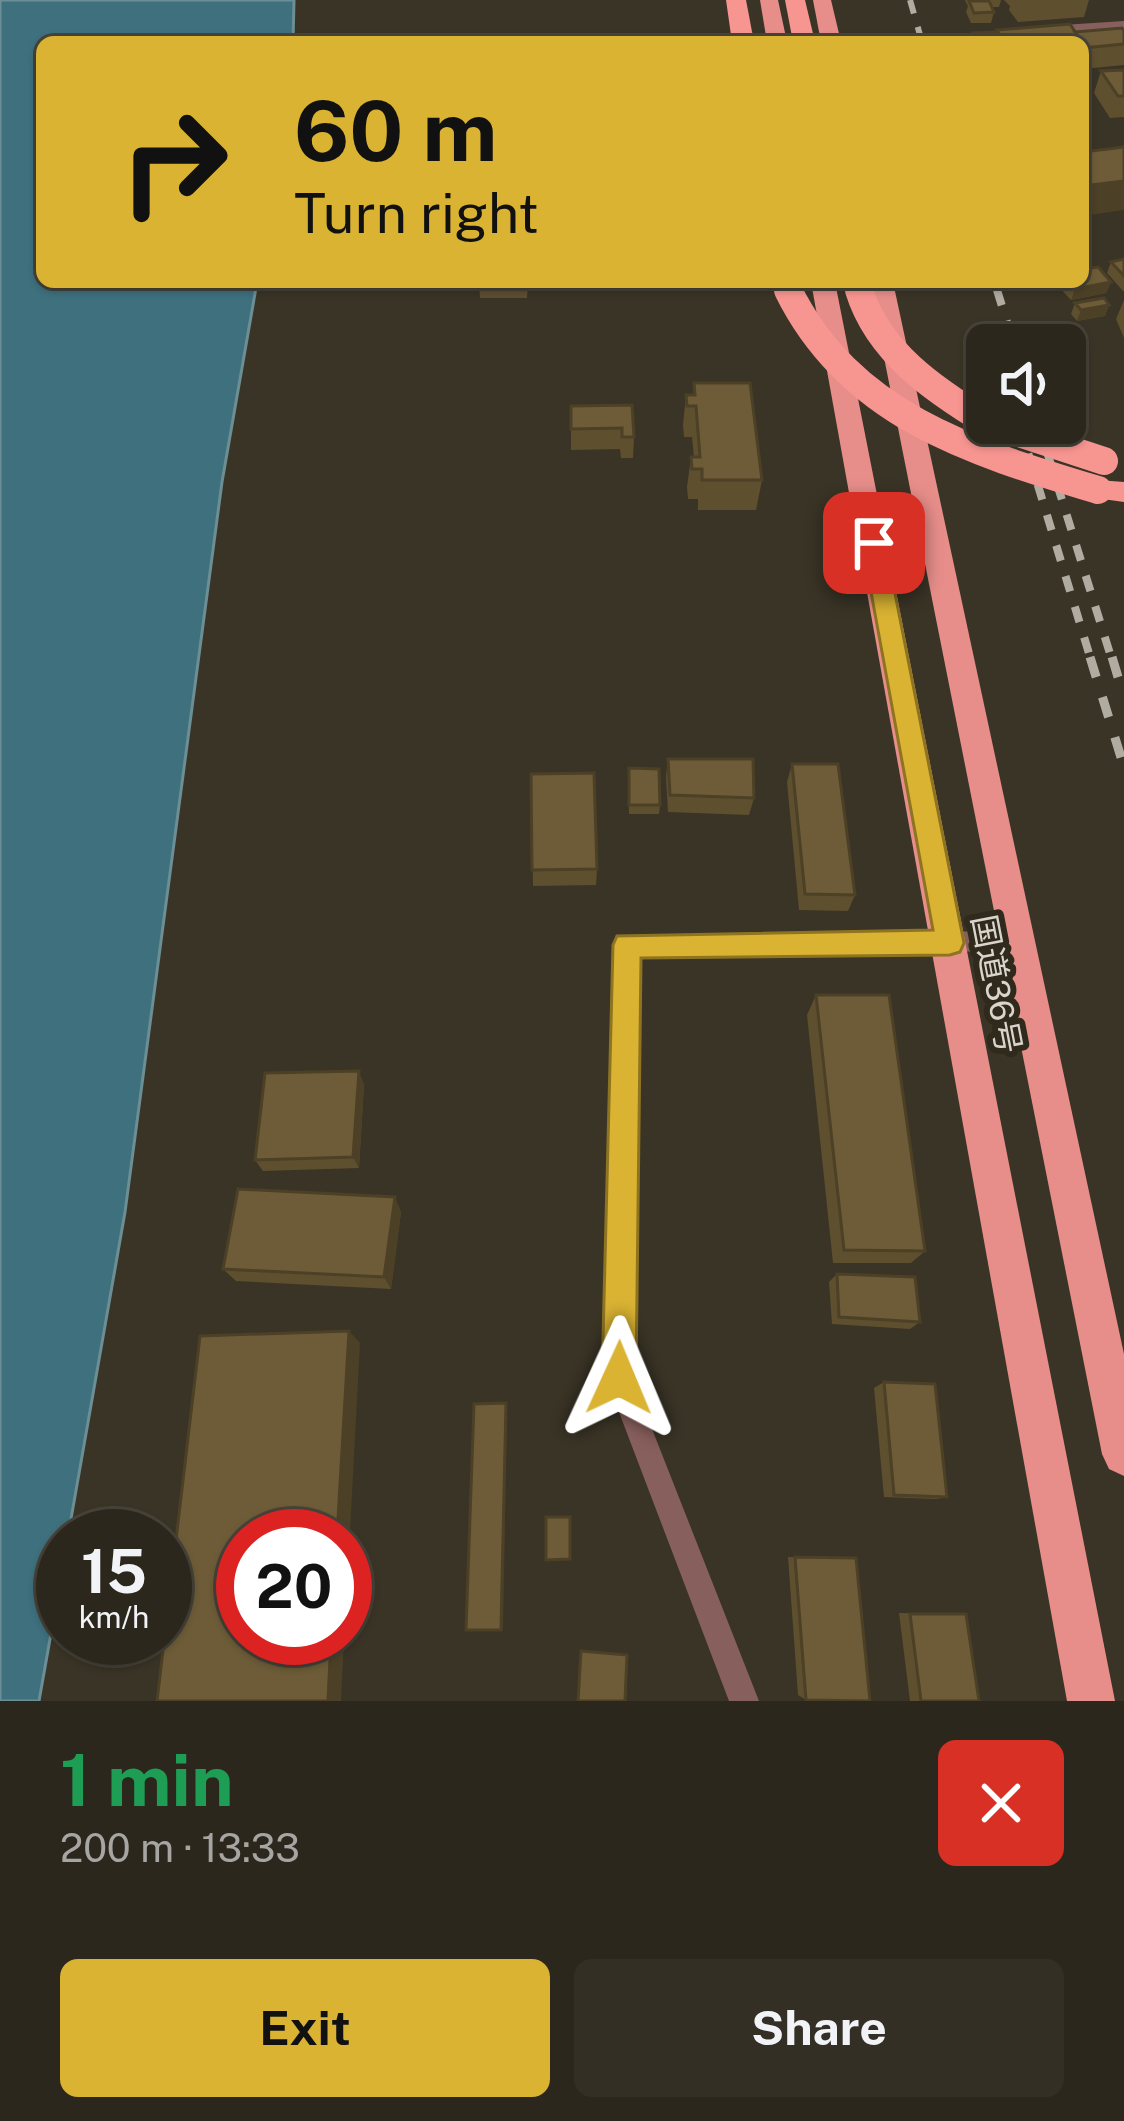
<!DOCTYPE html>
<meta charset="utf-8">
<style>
body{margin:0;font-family:"Public Sans","Noto Sans JP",sans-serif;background:#342f25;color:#f1f3f6;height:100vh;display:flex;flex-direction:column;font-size:45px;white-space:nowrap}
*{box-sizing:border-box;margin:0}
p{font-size:39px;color:#a6a5a3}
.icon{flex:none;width:66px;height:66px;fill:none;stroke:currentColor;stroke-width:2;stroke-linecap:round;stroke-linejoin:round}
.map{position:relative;height:1701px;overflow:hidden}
.sheet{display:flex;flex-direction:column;background:#2c271c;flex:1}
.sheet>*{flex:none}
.banner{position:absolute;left:36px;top:36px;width:1053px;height:252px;border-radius:18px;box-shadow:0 3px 9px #0004,0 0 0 3px #48443b;background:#dab333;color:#111;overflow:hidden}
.controls{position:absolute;left:966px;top:324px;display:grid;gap:24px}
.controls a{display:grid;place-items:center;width:120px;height:120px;border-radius:18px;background:#2c271c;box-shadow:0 3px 9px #0004,0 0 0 3px #48443b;font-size:60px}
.speed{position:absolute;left:36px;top:1509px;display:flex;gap:24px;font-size:60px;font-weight:700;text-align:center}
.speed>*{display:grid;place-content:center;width:156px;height:156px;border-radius:50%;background:#2c271c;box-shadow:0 3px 9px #0004,0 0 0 3px #48443b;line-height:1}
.speed small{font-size:30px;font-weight:400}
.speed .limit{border:18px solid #d22;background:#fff;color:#111}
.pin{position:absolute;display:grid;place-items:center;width:102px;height:102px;color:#fff;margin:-51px;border-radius:24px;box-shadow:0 6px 18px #0006}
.me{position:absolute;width:132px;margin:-66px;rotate:1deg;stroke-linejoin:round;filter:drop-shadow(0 0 9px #0008)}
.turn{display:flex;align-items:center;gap:42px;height:252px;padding:0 60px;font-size:54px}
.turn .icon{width:156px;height:156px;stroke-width:2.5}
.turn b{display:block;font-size:84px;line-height:102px}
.round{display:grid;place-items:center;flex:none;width:126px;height:126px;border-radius:18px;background:#342f25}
.summary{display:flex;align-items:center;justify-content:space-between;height:204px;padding:0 60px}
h1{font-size:72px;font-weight:700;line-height:90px;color:#1e9e55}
.primary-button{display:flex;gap:24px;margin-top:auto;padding:24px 60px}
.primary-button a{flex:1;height:138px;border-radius:18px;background:#dab333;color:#111;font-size:48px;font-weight:700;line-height:138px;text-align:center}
.primary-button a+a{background:#342f25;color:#f1f3f6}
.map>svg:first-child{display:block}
</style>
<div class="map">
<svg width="1124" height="1701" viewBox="0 0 1124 1701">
<rect width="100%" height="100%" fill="#3a3426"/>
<!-- water -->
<polygon fill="#3e707e" stroke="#6c8e95" stroke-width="3" points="0,0 294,0 293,42 42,42 42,282 257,282 222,482 125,1212 68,1536 63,1536 63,1566 39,1701 0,1701"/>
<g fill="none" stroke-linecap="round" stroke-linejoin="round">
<!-- service -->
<g fill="#875f5c" fill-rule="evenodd">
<polygon points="1124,21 1124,29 1047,34 1041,30 1047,26"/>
<polygon points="1017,931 1025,934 1028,941 1025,948 1017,951 638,955 632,1378 759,1701 729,1701 606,1378 616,945 619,938 627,935"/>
</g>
<!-- trunk -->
<g fill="#e78e8a" fill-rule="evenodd">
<polygon points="760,0 778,0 787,42 767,42"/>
<polygon points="813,0 831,0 841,42 821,42"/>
<polygon points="811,282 835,282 1115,1701 1067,1701"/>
<polygon points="869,282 893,282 1124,1354 1124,1476 1109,1469 1102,1454"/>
</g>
<!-- motorway -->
<g fill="#f79591" fill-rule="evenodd">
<polygon points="726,0 746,0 754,42 732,42"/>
<polygon points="785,0 805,0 815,42 793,42"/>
<polygon points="1098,480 1124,482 1124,502 1088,497 1083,490 1088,483"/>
</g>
<!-- rail-far2 -->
<g stroke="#b1aca2" stroke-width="6" stroke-dasharray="14 14" stroke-linecap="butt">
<polyline points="910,0 922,42"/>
<polyline points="995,282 998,293"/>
</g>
<!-- rail-far1 -->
<g stroke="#b1aca2" stroke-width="8" stroke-dasharray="16 16" stroke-linecap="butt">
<polyline points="997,290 1014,345"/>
<polyline points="1019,423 1091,660"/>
<polyline points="1038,423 1112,660"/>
</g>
<!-- rail -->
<g stroke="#b1aca2" stroke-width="9" stroke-dasharray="21 21" stroke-linecap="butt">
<polyline points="1090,657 1124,767"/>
<polyline points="1112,657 1124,697"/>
</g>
<!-- motorway-bridge-far1 -->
<g stroke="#f79591" stroke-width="22">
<polyline points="784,282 790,293"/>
<polyline points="856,282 860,293"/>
</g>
<!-- motorway-bridge -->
<g stroke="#f79591" stroke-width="28">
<path d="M788,290c62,126 184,162 310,200"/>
<path d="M859,290c19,62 75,100 128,132"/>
<polyline points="989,423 1104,461"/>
</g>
</g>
<!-- wall -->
<g fill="#5e4f2f">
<polygon points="965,0 1001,0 999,7 992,7 994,12 991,23 971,23 966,12 968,6"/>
<polygon points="1004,0 1089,0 1084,17 1018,22 1009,10 1010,6"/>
<polygon points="997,30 1075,32 1124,31 1124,65 1083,69 1083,42 970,42 973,33 996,32"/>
<polygon points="1124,70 1124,117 1110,118 1094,93 1101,71"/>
<polygon points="1124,259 1124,291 1123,291 1107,273 1111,262"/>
<polygon points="479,282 528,282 527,298 480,298"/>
<polygon points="1058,282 1111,282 1106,293 1071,300 1057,285"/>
<polygon points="1124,300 1124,338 1116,319"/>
<polygon points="1075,303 1109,305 1105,316 1077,321 1071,314"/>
<polygon points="694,383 762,480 756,510 698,510 698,499 688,499 687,487 691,457 694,457 692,437 684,437 683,425 686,395 693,395"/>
<polygon points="632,405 634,437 633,458 621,458 620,449 571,450 571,406"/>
<polygon points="668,759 754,798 749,815 668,812 666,777"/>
<polygon points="792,764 855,895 848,911 799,910 787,782"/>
<polygon points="531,774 597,869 596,885 533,886"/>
<polygon points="628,778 660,805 659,814 629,814"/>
<polygon points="816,995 925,1251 911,1263 833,1263 807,1015"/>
<polygon points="364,1084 359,1168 263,1171 255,1160"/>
<polygon points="401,1212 391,1289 236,1281 223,1269"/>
<polygon points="837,1274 920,1322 910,1329 832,1324 829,1282"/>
<polygon points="884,1382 947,1497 936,1499 884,1497 874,1388"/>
<polygon points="788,1557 856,1558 806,1700 798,1695"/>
<polygon points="899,1613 966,1614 979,1701 910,1701"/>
</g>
<!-- shaded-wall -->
<g fill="#4c4026">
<polygon points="1124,181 1124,210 1083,216 1083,186"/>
<polygon points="1111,282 1106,293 1071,300 1075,289"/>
<polygon points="1109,305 1105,316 1077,321 1081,310"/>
<polygon points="359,1071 364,1084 359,1168 353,1157"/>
<polygon points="395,1197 401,1212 391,1289 384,1277"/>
<polygon points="349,1331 360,1343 345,1627 345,1536 337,1536"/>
<polygon points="506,1403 507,1408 503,1628 501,1630"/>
<polygon points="331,1638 344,1638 341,1701 328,1701"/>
</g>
<!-- building -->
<g fill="#6d5c37" stroke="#4c4026" stroke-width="3">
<polygon points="969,1 989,1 994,12 974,13"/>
<polygon points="1070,24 1080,39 1004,42 997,30"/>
<polygon points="1122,28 1124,31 1124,44 1083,48 1083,42 1079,42 1080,39 1075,32"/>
<polygon points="996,32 993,42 978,42 973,33"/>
<polygon points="1124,70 1124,96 1118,96 1101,71"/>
<polygon points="1124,147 1124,181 1083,186 1083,152"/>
<polygon points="1124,259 1124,276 1111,262"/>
<polygon points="1098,267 1111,282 1075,289 1069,282 1083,282 1083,269"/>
<polygon points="1104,298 1109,305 1081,310 1075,303"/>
<polygon points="694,383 750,383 762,480 702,480 702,469 692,469 691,457 700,457 696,406 687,406 686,395 695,395"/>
<polygon points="632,405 634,437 622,437 622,428 571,429 571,406"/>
<polygon points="668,759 753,759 754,798 670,795"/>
<polygon points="792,764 838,764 855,895 805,894"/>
<polygon points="629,768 659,769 660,805 629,805"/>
<polygon points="594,773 597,869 532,870 531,774"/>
<polygon points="816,995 889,995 925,1251 844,1250"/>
<polygon points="359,1071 353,1157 255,1160 265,1073"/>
<polygon points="238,1189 395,1197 384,1277 223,1269"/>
<polygon points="837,1274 915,1277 920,1322 839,1317"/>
<polygon points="349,1331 337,1536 243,1536 243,1638 331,1638 328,1701 157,1701 200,1336"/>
<polygon points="884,1382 935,1384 947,1497 894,1495"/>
<polygon points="506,1403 501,1630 466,1630 474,1404"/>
<polygon points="546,1517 570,1517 570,1559 546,1560"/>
<polygon points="795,1557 856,1558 870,1701 806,1700"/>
<polygon points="910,1614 966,1614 979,1701 921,1701"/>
<polygon points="581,1651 627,1655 625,1701 578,1701"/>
</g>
<!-- route -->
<polygon fill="#dab333" stroke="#8e7421" stroke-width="3" points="874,534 885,543 964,943 960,952 950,955 641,958 636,1378 631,1390 619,1395 607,1390 602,1378 613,945 617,936 933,930 862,543"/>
<g text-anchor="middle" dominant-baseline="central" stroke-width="12" stroke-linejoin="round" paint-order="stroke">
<!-- street labels -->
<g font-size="33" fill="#d9d5cc" stroke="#302a1c">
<text transform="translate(997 984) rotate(79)">国道36号</text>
</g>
</g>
</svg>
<div class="controls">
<a><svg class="icon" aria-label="sound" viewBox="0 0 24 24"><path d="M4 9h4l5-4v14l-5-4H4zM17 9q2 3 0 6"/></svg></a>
</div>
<div class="speed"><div>15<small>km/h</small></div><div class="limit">20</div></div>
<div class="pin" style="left:874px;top:543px;background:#d93025"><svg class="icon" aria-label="arrive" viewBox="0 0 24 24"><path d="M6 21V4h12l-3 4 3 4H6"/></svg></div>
<svg class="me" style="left:619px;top:1378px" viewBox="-20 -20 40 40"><path d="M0-17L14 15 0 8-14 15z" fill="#dab333" stroke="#fff" stroke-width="4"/></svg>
<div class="banner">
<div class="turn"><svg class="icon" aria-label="right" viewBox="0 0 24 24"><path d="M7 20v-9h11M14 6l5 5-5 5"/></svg><div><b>60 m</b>Turn right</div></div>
</div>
</div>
<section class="sheet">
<div class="summary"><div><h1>1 min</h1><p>200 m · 13:33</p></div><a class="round" style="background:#d93025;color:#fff"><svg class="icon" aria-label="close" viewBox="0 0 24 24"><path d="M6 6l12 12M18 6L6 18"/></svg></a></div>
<div class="primary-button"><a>Exit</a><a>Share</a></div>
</section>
